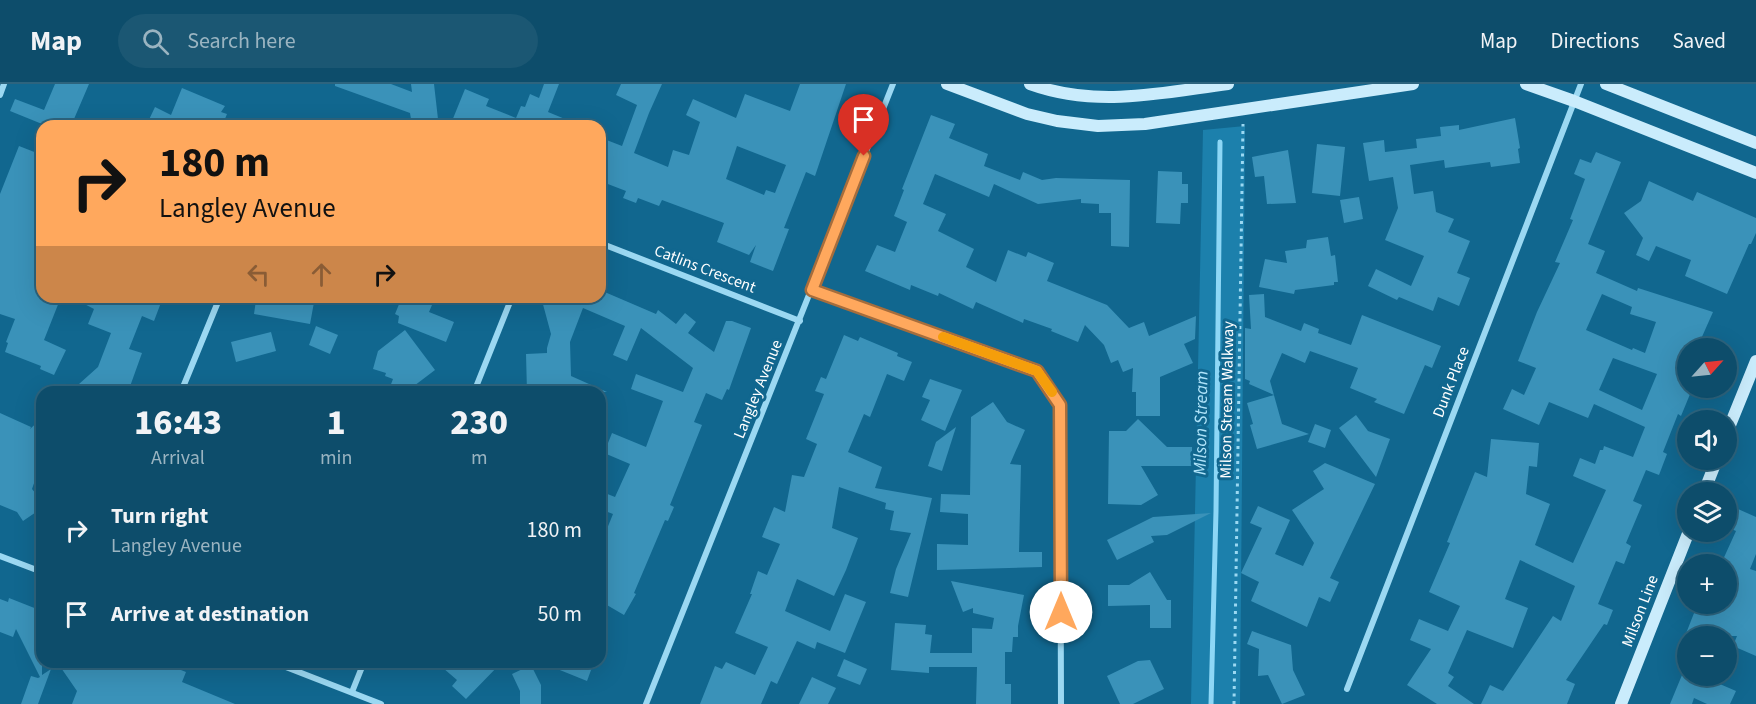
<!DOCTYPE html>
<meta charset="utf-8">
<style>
body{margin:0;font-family:"Source Sans 3",sans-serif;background:#1b5773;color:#f1f3f6;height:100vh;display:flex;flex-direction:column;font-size:22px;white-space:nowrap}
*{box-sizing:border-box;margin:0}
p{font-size:20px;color:#9ab4c1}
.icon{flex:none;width:33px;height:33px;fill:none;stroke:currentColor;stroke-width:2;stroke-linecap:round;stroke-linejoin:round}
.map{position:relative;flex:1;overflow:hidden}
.side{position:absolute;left:36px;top:302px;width:570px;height:282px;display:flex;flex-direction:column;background:#0d4d6b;border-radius:18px;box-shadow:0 6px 24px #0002,0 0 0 2px #2d647e}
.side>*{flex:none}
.top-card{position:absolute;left:36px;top:36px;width:570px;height:183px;border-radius:18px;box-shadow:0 6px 24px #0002,0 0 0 2px #2d647e;background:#ffa85d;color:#111;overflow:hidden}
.needle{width:39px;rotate:63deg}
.controls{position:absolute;left:1677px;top:254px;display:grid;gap:12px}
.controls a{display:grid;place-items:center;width:60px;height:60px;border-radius:50%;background:#0d4d6b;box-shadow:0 6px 24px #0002,0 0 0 2px #2d647e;font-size:30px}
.pin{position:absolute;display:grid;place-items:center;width:51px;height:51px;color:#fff;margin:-62px -26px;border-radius:50% 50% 50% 0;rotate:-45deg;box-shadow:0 0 6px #0007}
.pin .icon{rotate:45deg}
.me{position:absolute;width:66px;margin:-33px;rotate:0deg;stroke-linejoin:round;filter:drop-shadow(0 0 4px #0008)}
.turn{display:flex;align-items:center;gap:21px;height:126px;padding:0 24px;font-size:27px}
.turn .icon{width:78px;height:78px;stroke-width:2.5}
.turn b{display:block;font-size:42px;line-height:51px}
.lanes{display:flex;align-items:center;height:57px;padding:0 24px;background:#0003;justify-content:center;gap:30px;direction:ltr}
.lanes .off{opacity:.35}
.eta{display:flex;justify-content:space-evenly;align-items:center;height:102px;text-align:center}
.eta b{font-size:36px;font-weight:800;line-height:42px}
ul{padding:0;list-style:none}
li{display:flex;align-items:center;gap:18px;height:84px;padding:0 24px}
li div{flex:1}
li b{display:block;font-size:22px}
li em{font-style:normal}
header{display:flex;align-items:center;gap:36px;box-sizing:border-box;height:84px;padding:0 30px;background:#0d4d6b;border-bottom:2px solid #2d647e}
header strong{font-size:28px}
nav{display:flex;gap:33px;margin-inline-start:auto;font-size:21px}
.search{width:420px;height:54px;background:#1b5773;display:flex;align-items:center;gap:15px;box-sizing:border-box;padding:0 21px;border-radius:33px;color:#9ab4c1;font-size:22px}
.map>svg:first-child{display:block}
</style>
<header>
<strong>Map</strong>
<div class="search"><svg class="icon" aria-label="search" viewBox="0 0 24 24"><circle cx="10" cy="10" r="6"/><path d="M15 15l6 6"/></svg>Search here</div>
<nav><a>Map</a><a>Directions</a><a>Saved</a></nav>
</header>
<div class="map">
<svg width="1756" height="620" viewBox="0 0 1756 620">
<rect width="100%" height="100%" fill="#11678f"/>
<!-- green -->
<polygon fill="#1c80ac" points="1245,42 1240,620 1191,620 1203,46"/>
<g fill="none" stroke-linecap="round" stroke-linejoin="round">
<!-- stream -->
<polyline stroke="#8dd7f6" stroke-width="5" points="1211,620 1216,427 1220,58"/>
</g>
<!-- building -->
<g fill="#3a92b9" fill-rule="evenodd">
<polygon points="55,0 89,0 71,42 47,42 10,27 15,15 44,26"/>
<polygon points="335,0 391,0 412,8 411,0 434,0 438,35 418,37 418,34 411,35 410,29 335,2"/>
<polygon points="544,0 559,0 548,28 582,42 464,42 452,37 465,5 489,15 486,22 516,34 521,22 525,23 530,10 539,14"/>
<path d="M621,0h41l-13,29 -15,40 34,14 5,-17 16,5 11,-33 -14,-7 7,-16 43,19 9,-24 45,17 10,-27h46l-31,92 -9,-4 -22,56 5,1 -16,42 -23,-9 6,-17 -7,10 -32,-13 7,-19 -62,-23 -3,6 -21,-8 -2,5 -13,-5 3,-7 -26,-10v-31l4,-11 18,7 15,-41 -21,-10zM737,62l49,19 -11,28 -9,-3 -2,5 -38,-16z"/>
<polygon points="182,4 225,22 221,28 227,30 222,42 146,42 155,23 171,31"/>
<polygon points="931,31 955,40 949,54 988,70 984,82 1020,96 1023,88 1042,96 1056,94 1130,96 1129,163 1111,162 1111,129 1099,129 1099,120 1081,119 1081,115 1038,120 994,100 989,113 935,90 923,120 946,130 938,147 974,165 966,183 996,198 1008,166 1026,173 1028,168 1054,179 1047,197 1107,221 1129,244 1144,238 1149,252 1196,232 1195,255 1184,260 1193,279 1160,293 1160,332 1136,332 1136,308 1132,308 1133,284 1123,288 1118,276 1111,279 1104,261 1085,241 1078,258 1051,247 1052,245 1024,235 1023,239 976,218 973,225 939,209 938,212 911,201 910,206 865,187 877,161 895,168 907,138 894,132 904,106 902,105"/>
<polygon points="1515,34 1520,64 1518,65 1520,79 1491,83 1490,78 1445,84 1444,76 1410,81 1414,110 1433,107 1436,128 1454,135 1448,148 1470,157 1457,189 1470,194 1459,222 1438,213 1433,227 1399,213 1397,216 1368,202 1376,185 1411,202 1424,172 1385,156 1398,124 1393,93 1369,97 1363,59 1384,56 1385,68 1417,64 1416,55 1441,52 1440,43 1459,41 1459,46"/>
<polygon points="1317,60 1345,63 1340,112 1312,109"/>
<polygon points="19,62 42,71 42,213 61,213 44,256 66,266 54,291 40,285 41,282 5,268 8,259 6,258 15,235 0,230 0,110"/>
<polygon points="1288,66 1296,119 1267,120 1264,92 1255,93 1252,73"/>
<path d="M1596,68l25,10 -33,82 17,7 -9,22 41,18 1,-3 75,24 -16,36h-9v39h5l-12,29 -3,-2 -15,38 4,2 -8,21 -13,-5 -13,31 9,4 -16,38 5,3 -7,18 -8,-3 -18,43 15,6 -6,15 -3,-1 -38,56 9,4 -8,20h-86l9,-19 13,6 50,-75 8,5 14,-35 -55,-26 -15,39 23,9 -15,40 -46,-18 -19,43 6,4 -6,9 26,18h-37l-30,-19 24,-36 -21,-9 9,-21 29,12 12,-25 -31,-14 21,-49 -3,-1 28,-70 12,5 4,-38 48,4 -2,24 -8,-1 -3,28 24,10 -15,41 38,18 33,-73 -33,-14 7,-18 15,6 5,-14h3l1,-4 29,11 12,-30 -51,-23 -6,14 -39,-16 -10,23 -36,-16 9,-20 12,6 12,-27 -18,-7 19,-49 23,-49 -5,-1 18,-42 -3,-1 15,-40 -11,-5 6,-15 11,4zM1602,210l30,13 -2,7 26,8 -11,31 -12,-5 -1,2 -46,-20zM1613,274l44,16 -15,36 -43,-20z"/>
<polygon points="1158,87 1182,88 1182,100 1188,100 1188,119 1181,119 1180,140 1156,139"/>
<polygon points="1649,97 1693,117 1697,108 1756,134 1756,149 1751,160 1749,160 1727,210 1685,192 1691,176 1656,162 1649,177 1636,171 1643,154 1624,129 1641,117"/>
<polygon points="1359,113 1363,135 1344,139 1340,116"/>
<polygon points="1328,153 1331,172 1335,171 1338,198 1334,198 1334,201 1295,206 1294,210 1259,203 1265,175 1287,179 1285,167 1306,164 1307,156"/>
<polygon points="600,206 656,230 658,226 676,240 685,229 696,238 688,249 714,268 726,237 732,237 751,244 729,306 727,305 722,316 706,309 694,338 702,341 670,421 674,423 668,437 665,436 634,509 636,510 624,531 600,517 600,462 613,430 600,425 600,407 615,413 630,380 604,369 612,349 646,363 663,317 631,305 636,290 683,308 693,284 641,244 627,277 613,271 625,242 583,224 570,258 571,292 607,308 527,308 526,270 547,269 547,264 551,250 541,213 600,213"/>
<polygon points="1264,210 1265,233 1301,247 1304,239 1319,245 1318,249 1351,261 1362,231 1441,262 1432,284 1425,281 1404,330 1374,318 1377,315 1350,304 1358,284 1310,267 1305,279 1282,269 1270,297 1282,340 1309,350 1257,365 1250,341 1253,340 1247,319 1274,311 1249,300 1250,297 1245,295 1245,244 1251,245 1249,211"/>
<polygon points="71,213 154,213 162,216 154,237 142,232 129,265 142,269 128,308 85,308 79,300 98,283 111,249 88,240 94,225"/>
<polygon points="260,213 315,213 310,240 254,230 256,216 260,217"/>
<polygon points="402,213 424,213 422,217 432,221 429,228 454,238 446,258 398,239 399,232 395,230"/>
<polygon points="316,242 338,251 330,270 309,261"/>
<polygon points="405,246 435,286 406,308 388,308 393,295 385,292 386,289 373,285 378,267"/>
<polygon points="271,248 276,267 236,278 231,258"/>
<polygon points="844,251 858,257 860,253 867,256 898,269 897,272 912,278 904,297 887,290 870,333 864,330 848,368 882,383 875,404 932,414 908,513 890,509 896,485 911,449 890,446 894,427 885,425 886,419 839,403 832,444 858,454 846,486 834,512 797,495 785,527 830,547 845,510 866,518 845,569 817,558 815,565 797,557 777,600 771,597 761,620 700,620 715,582 722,585 726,578 755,591 768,563 735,549 752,510 750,510 758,487 767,491 780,460 762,453 774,423 785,428 792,391 804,393 817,360 806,355 824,310 815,307 821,293 826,295"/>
<polygon points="930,295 962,306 945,347 921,336 930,316 922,313"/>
<polygon points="993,318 1007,338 1025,346 1010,380 1021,381 1019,468 1042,468 1042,483 937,486 937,460 968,461 968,430 940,428 941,410 970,411 971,333"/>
<polygon points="0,329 31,343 30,345 42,334 42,376 32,405 42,417 42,424 23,437 17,428 0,421"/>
<polygon points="1356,331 1368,347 1390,355 1376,393 1339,344"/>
<polygon points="1138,335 1167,363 1192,363 1192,382 1141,382 1158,411 1141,421 1108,420 1109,347 1126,347"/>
<polygon points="1315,340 1331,346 1325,364 1308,358"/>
<polygon points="956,343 942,387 928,382 936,358"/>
<polygon points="1325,379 1375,400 1330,494 1339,498 1330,518 1319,513 1307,543 1251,517 1259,498 1241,489 1262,444 1250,439 1258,422 1290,436 1275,470 1303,482 1314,459 1292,426 1324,405 1313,387"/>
<polygon points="1738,425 1756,433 1756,470 1750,485 1756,487 1756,572 1733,562 1737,552 1685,552 1698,519 1726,519 1726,480 1721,480 1736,447 1729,444"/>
<polygon points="1211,429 1167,451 1151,452 1154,458 1117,476 1107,456 1153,433"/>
<polygon points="1150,488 1167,516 1171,516 1171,544 1150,544 1150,521 1108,522 1108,501 1129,501"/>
<polygon points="951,497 1024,511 1018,542 1018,553 1013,553 1012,568 1005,568 1005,600 1011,600 1011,620 976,620 977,583 929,583 929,589 891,586 895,539 926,541 925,550 932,551 930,569 972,569 972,544 992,545 994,534 973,529 973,524 963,528"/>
<polygon points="9,514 42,527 42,591 51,585 38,620 21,620 31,592 38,594 40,593 16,545 13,553 0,548 0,515 8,518"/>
<polygon points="1252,547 1291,561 1293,586 1305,611 1282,620 1268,591 1258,592 1259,565 1247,560"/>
<polygon points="844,575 867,585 860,601 837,592"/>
<polygon points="1150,576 1164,605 1133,620 1120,620 1107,592 1138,577"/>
<polygon points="57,578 141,578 161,585 163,579 186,588 182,598 235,620 72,620 77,607"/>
<polygon points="436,578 502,578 466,615 452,602 457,596"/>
<polygon points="540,578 594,578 587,597"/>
<polygon points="531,581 541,601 541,620 520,620 520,607 512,590"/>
<polygon points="1682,591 1699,591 1736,607 1730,620 1707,620 1694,614 1692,620 1670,620"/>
<polygon points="812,593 836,604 828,620 799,620"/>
</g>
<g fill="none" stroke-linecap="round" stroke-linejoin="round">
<!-- path -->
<polyline stroke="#9bd8f2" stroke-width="3" stroke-dasharray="3 4.5" stroke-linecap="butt" points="1234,620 1243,40"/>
<!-- minor -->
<g stroke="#9bd8f2" stroke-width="6">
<polyline points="0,11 4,0"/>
<polyline points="600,159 800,237"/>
<polyline points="812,206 1037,287 1060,321 1061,620"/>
<polyline points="181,308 220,213"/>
<polyline points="474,308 512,213"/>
<polyline points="0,472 42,488"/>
<polyline points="273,578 381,620"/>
<polyline points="1347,605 1581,0"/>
<polyline points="352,608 364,578"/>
<polyline points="646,620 893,0"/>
</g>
<!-- secondary -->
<g stroke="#caecfc" stroke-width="12">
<polyline points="947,0 1027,30 1057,37 1098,42 1145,40 1413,0"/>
<path d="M1030,0c67,24 129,9 198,0"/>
<polyline points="1526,0 1574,17 1756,89"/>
<polyline points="1606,0 1756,59"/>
<polyline points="1726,351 1756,277"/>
<polyline points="1704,408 1717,375"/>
<polyline points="1621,620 1689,447"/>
</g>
</g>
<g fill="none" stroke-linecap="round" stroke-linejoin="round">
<defs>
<polyline id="route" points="864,72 812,206 1037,287 1060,321 1061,528"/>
</defs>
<!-- route casing -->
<use href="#route" stroke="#a66d3c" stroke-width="15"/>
<!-- route -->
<use href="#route" stroke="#ffa85d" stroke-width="10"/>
<!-- slow -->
<polyline stroke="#f59e0b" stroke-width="10" points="943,253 1037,287 1052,308"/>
</g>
<g text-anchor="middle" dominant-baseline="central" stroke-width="6" stroke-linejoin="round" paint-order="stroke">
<!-- street labels -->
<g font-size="16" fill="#fff" stroke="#11678f">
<text transform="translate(705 185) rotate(21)">Catlins Crescent</text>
<text transform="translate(1451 298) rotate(-69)">Dunk Place</text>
<text transform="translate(758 305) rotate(-68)">Langley Avenue</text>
<text transform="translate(1227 316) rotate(-89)">Milson Stream Walkway</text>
<text transform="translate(1640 527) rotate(-69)">Milson Line</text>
</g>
<!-- water labels -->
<g font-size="18" font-style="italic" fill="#b0e4fa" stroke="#11678f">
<text transform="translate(1201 339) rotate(-89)">Milson Stream</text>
</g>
</g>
</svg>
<div class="controls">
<a><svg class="needle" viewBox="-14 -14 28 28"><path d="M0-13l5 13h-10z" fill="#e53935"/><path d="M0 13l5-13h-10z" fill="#9ab4c1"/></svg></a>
<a><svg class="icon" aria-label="sound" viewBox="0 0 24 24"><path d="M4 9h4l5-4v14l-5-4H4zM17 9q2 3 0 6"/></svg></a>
<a><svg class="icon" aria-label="layers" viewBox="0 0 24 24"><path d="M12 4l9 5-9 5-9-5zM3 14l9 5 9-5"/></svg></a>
<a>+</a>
<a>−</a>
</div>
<div class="pin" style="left:864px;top:72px;background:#d93025"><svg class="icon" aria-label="arrive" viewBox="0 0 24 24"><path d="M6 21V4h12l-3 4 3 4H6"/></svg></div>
<svg class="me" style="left:1061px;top:528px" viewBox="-20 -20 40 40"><circle r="19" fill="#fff"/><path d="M0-13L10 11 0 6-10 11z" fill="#ffa85d"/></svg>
<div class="top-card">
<div class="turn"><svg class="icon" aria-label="right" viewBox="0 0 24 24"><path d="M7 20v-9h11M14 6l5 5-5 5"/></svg><div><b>180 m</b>Langley Avenue</div></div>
<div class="lanes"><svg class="icon off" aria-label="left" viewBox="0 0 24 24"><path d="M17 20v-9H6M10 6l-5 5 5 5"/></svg><svg class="icon off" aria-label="ahead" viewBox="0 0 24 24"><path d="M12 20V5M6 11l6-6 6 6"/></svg><svg class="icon" aria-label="right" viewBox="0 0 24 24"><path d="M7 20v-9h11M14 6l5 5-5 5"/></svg></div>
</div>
<section class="side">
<div class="eta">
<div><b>16:43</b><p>Arrival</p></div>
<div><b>1</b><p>min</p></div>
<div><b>230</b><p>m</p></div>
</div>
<ul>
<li><svg class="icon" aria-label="right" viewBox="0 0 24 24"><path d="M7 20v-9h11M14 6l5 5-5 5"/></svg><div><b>Turn right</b><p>Langley Avenue</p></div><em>180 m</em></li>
<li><svg class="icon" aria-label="arrive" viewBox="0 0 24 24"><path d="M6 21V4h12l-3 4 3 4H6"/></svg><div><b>Arrive at destination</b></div><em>50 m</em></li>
</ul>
</section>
</div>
